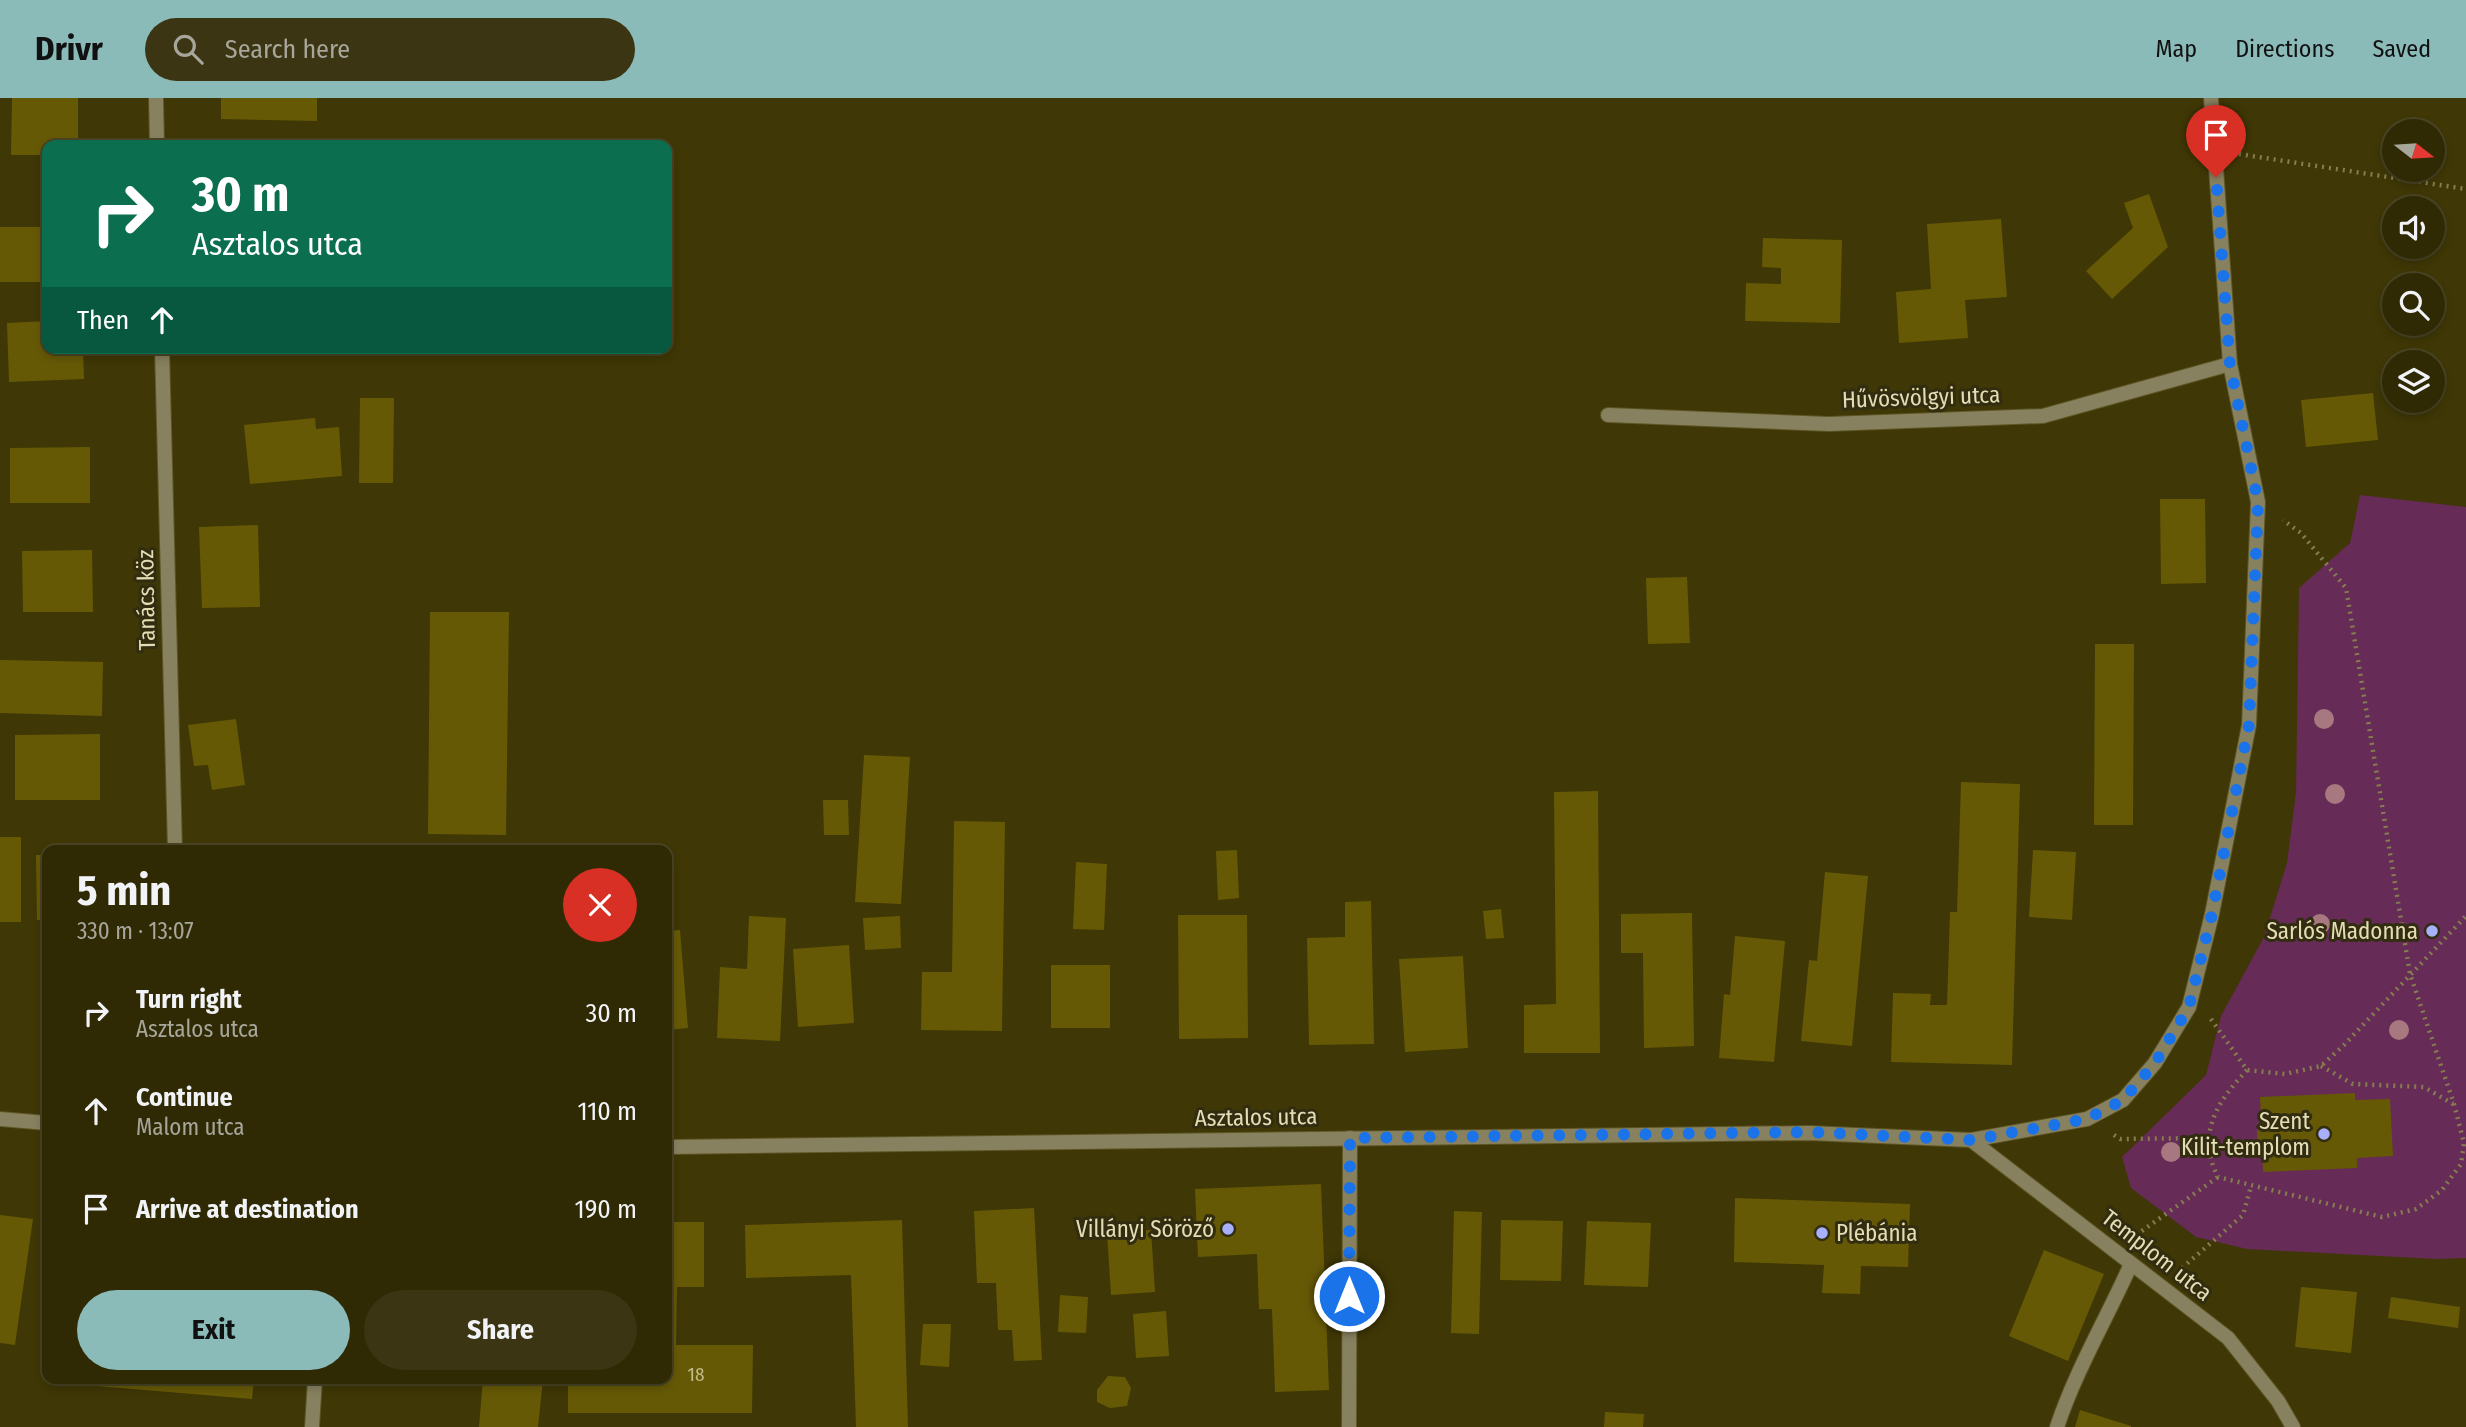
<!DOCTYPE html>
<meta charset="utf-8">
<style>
body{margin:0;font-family:"Fira Sans Condensed",sans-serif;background:#3b3513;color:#f1f3f6;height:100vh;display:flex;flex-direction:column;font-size:26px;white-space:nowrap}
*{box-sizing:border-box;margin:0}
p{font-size:23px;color:#a7a69a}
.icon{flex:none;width:38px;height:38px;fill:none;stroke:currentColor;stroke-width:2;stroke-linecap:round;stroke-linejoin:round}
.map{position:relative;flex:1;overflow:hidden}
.sheet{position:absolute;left:42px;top:747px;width:630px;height:539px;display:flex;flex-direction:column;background:#2f2904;border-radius:14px;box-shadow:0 4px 10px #0003,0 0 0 2px #4a4526}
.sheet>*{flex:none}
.top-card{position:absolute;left:42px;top:42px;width:630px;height:214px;border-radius:14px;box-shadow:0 4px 10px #0003,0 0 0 2px #4a4526;background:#0b6e4f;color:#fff;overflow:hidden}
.needle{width:46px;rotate:107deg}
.buttons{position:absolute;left:2382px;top:21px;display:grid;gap:14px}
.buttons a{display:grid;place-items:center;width:63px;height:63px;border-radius:50%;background:#2f2904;box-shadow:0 4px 10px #0003,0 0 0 2px #4a4526;font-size:35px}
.pin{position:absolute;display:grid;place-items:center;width:60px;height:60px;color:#fff;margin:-72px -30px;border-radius:50% 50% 50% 0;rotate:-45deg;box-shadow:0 0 7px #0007}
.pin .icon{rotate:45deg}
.me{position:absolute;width:77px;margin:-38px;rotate:0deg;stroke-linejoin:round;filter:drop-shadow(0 0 5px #0008)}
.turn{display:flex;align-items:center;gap:24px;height:147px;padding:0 35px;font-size:32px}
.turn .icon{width:91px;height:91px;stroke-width:2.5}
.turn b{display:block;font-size:49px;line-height:60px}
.then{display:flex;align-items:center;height:66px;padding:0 35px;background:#0003;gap:14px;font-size:26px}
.round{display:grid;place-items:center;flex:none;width:74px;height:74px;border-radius:37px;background:#3b3513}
.overview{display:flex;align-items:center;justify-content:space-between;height:119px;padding:0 35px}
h1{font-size:42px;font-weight:700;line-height:52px}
.primary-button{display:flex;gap:14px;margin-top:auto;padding:14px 35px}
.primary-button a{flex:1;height:80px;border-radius:42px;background:#8bbbb9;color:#111;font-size:28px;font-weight:700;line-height:80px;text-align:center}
.primary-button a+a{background:#3b3513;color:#f1f3f6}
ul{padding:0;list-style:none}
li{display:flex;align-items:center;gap:21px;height:98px;padding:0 35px}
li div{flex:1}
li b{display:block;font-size:26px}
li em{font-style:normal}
header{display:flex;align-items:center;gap:42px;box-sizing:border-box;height:98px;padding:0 35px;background:#8bbbb9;color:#111}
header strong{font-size:33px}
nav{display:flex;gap:38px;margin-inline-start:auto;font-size:24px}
.search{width:490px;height:63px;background:#3b3513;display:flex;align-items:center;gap:18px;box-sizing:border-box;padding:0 24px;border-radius:38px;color:#a7a69a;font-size:26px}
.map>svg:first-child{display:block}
</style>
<header>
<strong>Drivr</strong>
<div class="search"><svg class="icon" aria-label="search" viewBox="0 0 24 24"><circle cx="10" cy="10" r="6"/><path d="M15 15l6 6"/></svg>Search here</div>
<nav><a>Map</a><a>Directions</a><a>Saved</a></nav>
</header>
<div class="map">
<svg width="2466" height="1329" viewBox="0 0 2466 1329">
<rect width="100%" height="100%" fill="#3f3705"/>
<!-- green -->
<polygon fill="#662b56" points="2360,397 2466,409 2466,1160 2436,1161 2247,1151 2196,1139 2131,1090 2122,1059 2206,977 2221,918 2264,839 2287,765 2296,694 2299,490 2350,445"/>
<!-- building -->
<g fill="#665906">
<polygon points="12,0 78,0 78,47 47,47 47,57 11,57"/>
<polygon points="221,0 317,0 317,23 221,21"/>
<polygon points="2149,96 2168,149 2112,201 2086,173 2133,130 2124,105"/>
<polygon points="2001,121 2007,199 1965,202 1968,240 1899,245 1896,194 1931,191 1927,126"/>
<rect x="0" y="129" width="47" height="55"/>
<polygon points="1763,140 1842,142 1840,225 1745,223 1746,185 1781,186 1781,170 1762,169"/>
<polygon points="47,223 47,250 83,250 84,281 9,284 7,225"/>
<polygon points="2373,295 2378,342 2306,349 2301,302"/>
<polygon points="360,300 394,300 393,385 359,385"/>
<polygon points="315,320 316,331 339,329 342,378 250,386 244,327"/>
<polygon points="90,349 90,405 10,405 10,350"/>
<polygon points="2160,401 2205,401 2206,485 2161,486"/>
<polygon points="258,427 260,509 202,510 199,429"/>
<polygon points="92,452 93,514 23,514 22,453"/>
<polygon points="1687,479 1690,545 1648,546 1646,480"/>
<polygon points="430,514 509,514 506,737 428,736"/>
<polygon points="2095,546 2134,546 2133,727 2094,727"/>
<polygon points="0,562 103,564 102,618 0,615"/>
<polygon points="236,621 245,687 212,692 208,667 194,668 188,627"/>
<polygon points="100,636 100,702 15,702 15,637"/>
<polygon points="864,657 910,659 901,806 855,804"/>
<polygon points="1961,684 2020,686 2012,967 1891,964 1893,895 1931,896 1930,907 1947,907 1950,814 1957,814"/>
<polygon points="1598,693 1600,955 1524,955 1524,907 1556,906 1554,694"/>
<polygon points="823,702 848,702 849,737 824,737"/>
<polygon points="954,723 1005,724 1002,933 921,932 922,874 952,874"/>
<rect x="0" y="739" width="21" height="85"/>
<polygon points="1237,752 1239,800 1218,802 1216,753"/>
<polygon points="2033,752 2076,754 2072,822 2029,819"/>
<polygon points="36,757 47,757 47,822 37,822"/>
<polygon points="1076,764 1107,766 1104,832 1073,831"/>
<polygon points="1825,774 1868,778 1852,948 1801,943 1809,862 1817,863"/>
<polygon points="1371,803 1374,946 1309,947 1307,840 1345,839 1345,804"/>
<polygon points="1501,811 1504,840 1486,841 1483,813"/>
<polygon points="1692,815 1694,948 1644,950 1643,855 1621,855 1621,816"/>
<polygon points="1178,817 1247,817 1248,940 1179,941"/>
<polygon points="749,818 786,820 780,943 717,940 720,869 747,871"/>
<polygon points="900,818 901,850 865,852 863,820"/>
<polygon points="680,832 688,930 667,932 667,833"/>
<polygon points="1735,838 1785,843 1774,964 1719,960 1724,896 1730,897"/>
<polygon points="849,847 854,925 798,929 793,851"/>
<polygon points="1463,858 1468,950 1405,954 1399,861"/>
<rect x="1051" y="867" width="59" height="63"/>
<polygon points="2355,995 2355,1002 2390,1001 2393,1058 2357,1060 2357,1070 2263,1074 2262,1048 2257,1048 2257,1025 2261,1025 2260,999"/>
<polygon points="1321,1086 1329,1292 1275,1294 1272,1211 1259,1211 1257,1156 1198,1159 1195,1091"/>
<polygon points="1735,1100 1910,1106 1908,1169 1861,1168 1860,1196 1822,1195 1824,1167 1734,1164"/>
<polygon points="1034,1110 1042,1262 1014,1263 1012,1232 998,1232 996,1185 977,1185 974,1113"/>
<polygon points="1454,1113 1482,1114 1479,1236 1451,1235"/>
<polygon points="0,1117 33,1121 15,1247 0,1245"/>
<polygon points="902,1122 908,1329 856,1329 851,1177 746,1180 745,1127"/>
<polygon points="1501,1122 1563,1123 1561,1183 1500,1182"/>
<polygon points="1587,1123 1651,1125 1648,1189 1584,1187"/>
<polygon points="667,1124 704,1124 704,1189 677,1189 676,1247 753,1247 752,1315 568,1315 568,1281 667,1281"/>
<polygon points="1151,1132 1155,1194 1111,1197 1107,1135"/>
<polygon points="2044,1152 2104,1176 2068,1263 2009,1238"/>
<polygon points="2301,1189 2357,1194 2351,1255 2295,1249"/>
<polygon points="1060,1197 1088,1199 1086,1235 1058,1234"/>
<polygon points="2391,1199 2460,1209 2458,1230 2388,1220"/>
<polygon points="1166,1213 1169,1258 1136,1260 1133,1216"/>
<polygon points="923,1226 951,1226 949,1269 920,1267"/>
<polygon points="1108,1278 1125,1279 1131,1290 1127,1308 1110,1310 1097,1304 1097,1292"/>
<polygon points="73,1281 254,1281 252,1301 73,1286"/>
<polygon points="483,1281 543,1281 538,1329 479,1329"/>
<polygon points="2080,1312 2131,1328 2131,1329 2075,1329"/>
<polygon points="1605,1314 1644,1316 1643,1329 1604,1329"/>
</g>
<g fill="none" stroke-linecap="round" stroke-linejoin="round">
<defs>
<path id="lane" d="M2057,1329c19,-57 50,-109 74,-163"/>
<g id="street">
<polyline points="156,0 157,47"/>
<polyline points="162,250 175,752"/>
<polyline points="1608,317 1829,326 2043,318 2230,266"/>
<polyline points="0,1021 47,1025"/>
<polyline points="1971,1042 2228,1240 2278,1303 2293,1329"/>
<polyline points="667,1049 1809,1035 1971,1042 2087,1021 2123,1002 2155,965 2189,909 2212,816 2249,627 2258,404 2230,266 2211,0"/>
<polyline points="312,1329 315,1281"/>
<polyline points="1349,1329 1350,1040"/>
</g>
</defs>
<!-- lane casing -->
<use href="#lane" stroke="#5d5524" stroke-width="16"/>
<!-- street casing -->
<use href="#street" stroke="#5d5524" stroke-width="16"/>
<!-- path -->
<g stroke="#857d4f" stroke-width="4.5" stroke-dasharray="2 5" stroke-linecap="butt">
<polyline points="2239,56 2466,91"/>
<polyline points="2211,921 2247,972 2285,976 2321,968 2344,947 2466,818"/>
<polyline points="2321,968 2353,986 2424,989 2453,1006"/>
<path d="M2247,972c-30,32 -51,64 -29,107l164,40 34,-8 26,-19 19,-26 3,-21 -10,-39 -44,-130 -64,-386 -45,-55 -18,-13"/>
<polyline points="2114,1037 2120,1041 2210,1040"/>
<polyline points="2136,1137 2218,1079"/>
<polyline points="2182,1170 2243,1117 2251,1088"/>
</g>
<!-- lane -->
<use href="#lane" stroke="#87815f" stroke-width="14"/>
<!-- street -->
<use href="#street" stroke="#87815f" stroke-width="14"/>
</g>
<!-- trees -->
<g fill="#a87880">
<circle cx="2324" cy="621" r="10"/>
<circle cx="2335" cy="696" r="10"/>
<circle cx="2320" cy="826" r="10"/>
<circle cx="2399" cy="932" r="10"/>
<circle cx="2171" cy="1054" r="10"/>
</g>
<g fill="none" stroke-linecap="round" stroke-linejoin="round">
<!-- route -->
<polyline stroke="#1a73e8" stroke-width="12" stroke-dasharray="0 21.6" points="1349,1198 1350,1040 1809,1034 1971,1042 2087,1021 2123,1002 2155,965 2189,909 2212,816 2249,627 2258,404 2230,267 2216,79"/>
</g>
<!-- markers -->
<g fill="#a8b0fc" stroke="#322d11" stroke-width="2.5">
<circle cx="2432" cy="833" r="7"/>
<circle cx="2324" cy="1036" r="7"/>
<circle cx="1228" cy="1131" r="7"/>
<circle cx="1822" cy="1135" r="7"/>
</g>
<g text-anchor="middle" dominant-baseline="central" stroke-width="6" stroke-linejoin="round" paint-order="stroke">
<!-- number labels -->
<g font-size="19" fill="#c4bc88">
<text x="696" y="1276">18</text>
</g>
<!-- street labels -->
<g font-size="23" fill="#e4ddb4" stroke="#322d11">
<text transform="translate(1921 299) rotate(-2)">Hűvösvölgyi utca</text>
<text transform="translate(146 502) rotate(-91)">Tanács köz</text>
<text transform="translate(1256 1019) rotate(-1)">Asztalos utca</text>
<text transform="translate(2157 1157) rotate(38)">Templom utca</text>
</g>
<!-- poi labels -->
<g font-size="23" fill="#e4ddb4" stroke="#322d11" text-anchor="end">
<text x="2418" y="833">Sarlós Madonna</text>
<text x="2310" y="1023">Szent<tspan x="2310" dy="26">Kilit-templom</tspan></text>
<text x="1214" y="1131">Villányi Söröző</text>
<text x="1836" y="1135" text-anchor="start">Plébánia</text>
</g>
</g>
</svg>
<div class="buttons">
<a><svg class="needle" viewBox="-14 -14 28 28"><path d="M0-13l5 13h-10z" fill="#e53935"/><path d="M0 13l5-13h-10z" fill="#a7a69a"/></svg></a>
<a><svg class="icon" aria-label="sound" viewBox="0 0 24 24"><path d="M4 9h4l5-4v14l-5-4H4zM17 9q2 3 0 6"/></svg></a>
<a><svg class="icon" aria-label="search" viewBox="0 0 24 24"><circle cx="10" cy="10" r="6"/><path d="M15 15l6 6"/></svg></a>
<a><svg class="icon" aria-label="layers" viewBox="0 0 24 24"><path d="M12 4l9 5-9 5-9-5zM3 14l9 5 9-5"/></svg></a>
</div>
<div class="pin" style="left:2216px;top:79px;background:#d93025"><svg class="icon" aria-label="arrive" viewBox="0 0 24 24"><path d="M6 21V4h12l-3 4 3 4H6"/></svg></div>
<svg class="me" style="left:1349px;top:1198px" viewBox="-20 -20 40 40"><circle r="17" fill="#1a73e8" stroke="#fff" stroke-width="3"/><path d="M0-11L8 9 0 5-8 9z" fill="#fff"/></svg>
<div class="top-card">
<div class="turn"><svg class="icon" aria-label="right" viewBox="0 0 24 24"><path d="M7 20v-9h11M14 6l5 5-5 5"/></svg><div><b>30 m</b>Asztalos utca</div></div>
<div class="then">Then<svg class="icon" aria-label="ahead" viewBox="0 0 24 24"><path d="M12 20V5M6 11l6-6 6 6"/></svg></div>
</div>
<section class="sheet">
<div class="overview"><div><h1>5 min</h1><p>330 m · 13:07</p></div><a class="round" style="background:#d93025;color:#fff"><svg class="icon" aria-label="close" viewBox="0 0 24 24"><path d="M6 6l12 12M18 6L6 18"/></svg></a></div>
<ul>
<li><svg class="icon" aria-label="right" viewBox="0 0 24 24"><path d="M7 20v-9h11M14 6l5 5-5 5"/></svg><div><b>Turn right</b><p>Asztalos utca</p></div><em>30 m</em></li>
<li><svg class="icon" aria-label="ahead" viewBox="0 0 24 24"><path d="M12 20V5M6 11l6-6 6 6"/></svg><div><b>Continue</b><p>Malom utca</p></div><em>110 m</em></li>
<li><svg class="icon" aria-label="arrive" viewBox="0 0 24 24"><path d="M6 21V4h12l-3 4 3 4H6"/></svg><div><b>Arrive at destination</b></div><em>190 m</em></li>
</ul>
<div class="primary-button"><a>Exit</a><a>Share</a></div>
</section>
</div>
